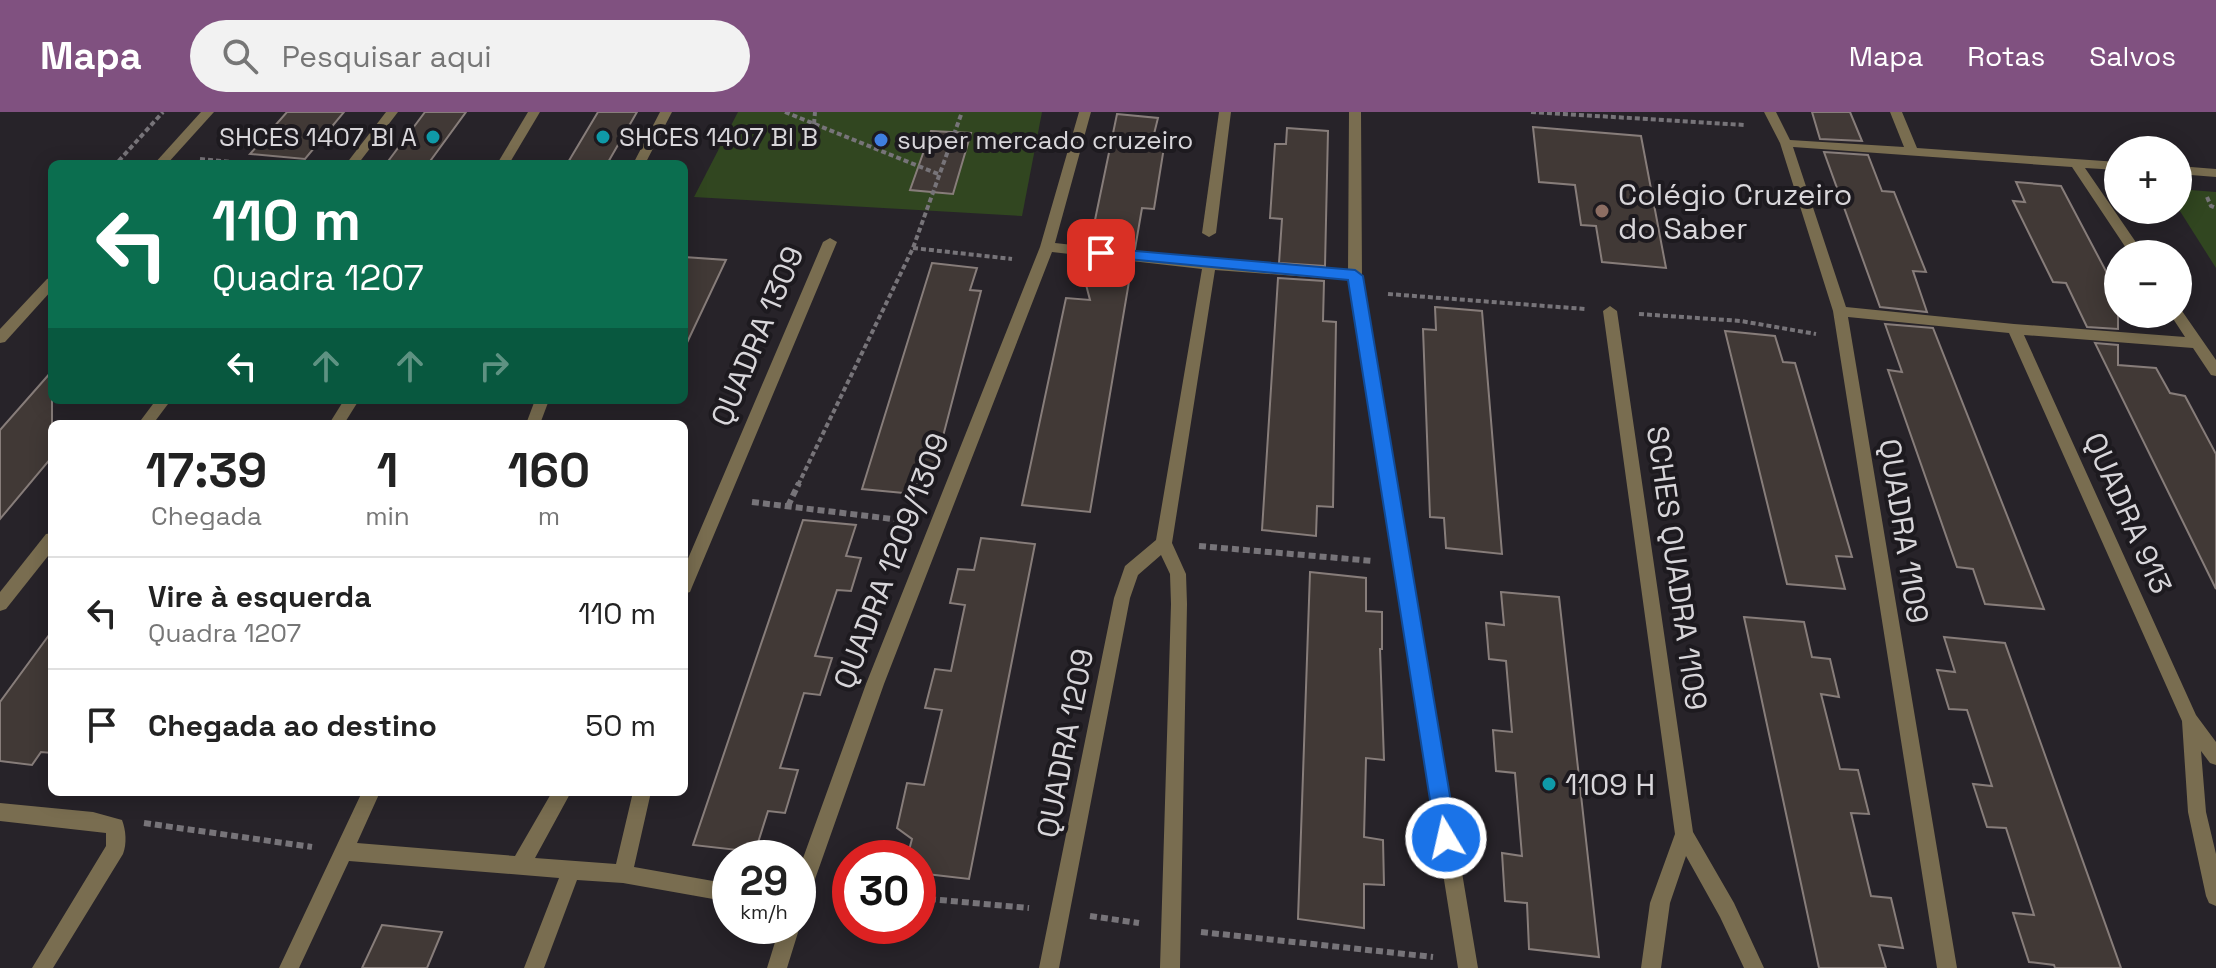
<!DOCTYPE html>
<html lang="pt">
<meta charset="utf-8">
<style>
body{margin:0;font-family:"Space Grotesk",sans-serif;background:#f2f2f2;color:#222;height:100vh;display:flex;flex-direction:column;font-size:30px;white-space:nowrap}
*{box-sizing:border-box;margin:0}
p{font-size:26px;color:#767676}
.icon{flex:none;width:44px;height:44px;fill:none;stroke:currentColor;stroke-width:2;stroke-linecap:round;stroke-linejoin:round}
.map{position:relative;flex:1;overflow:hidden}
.drawer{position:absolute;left:48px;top:308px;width:640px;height:376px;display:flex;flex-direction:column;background:#fff;border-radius:12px;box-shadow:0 4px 20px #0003}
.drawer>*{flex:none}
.guide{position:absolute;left:48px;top:48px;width:640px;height:244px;border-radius:12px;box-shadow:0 4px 20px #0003;background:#0b6e4f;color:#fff;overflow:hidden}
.buttons{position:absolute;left:2104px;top:24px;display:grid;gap:16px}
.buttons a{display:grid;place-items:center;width:88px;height:88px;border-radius:50%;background:#fff;box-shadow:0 4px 20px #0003;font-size:40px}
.speed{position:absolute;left:712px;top:728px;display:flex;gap:16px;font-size:40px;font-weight:700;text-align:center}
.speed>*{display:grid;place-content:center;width:104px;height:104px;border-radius:50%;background:#fff;box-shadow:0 4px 20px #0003;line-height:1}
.speed small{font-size:20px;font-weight:400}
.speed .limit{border:12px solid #d22;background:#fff;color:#111}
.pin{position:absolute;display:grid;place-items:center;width:68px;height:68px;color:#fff;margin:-34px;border-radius:16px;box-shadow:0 4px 12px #0006}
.me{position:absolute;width:88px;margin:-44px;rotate:351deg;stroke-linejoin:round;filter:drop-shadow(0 0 6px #0008)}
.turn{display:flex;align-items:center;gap:28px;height:168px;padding:0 32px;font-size:36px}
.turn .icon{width:104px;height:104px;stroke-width:2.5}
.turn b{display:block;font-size:56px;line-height:68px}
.lanes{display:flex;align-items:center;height:76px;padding:0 32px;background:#0003;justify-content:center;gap:40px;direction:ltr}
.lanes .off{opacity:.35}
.eta{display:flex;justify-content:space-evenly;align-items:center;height:136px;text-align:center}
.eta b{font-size:48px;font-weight:700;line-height:56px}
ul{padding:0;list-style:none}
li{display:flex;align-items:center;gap:24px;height:112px;padding:0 32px;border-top:2px solid #e0e0e0}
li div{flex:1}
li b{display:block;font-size:30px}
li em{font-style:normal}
header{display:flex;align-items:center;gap:48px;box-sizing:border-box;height:112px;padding:0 40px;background:#805180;color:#fff}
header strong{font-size:38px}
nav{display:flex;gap:44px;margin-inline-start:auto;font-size:28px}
.search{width:560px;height:72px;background:#f2f2f2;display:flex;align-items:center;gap:20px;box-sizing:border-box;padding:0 28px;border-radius:44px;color:#767676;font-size:30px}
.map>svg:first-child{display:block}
</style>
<header>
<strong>Mapa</strong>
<div class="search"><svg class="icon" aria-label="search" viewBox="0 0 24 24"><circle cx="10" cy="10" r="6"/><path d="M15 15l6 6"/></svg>Pesquisar aqui</div>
<nav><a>Mapa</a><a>Rotas</a><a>Salvos</a></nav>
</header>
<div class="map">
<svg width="2216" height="856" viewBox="0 0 2216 856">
<rect width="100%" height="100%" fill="#272329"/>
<!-- green -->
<g fill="#314620">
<polygon points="738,0 1042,0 1022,104 694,85"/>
<polygon points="2178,77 2216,80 2216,156 2178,96"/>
</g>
<!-- building -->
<g fill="#413936" stroke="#877d7a" stroke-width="2">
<polygon points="287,0 344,0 305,47 250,42"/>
<polygon points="425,0 466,0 428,52 386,52"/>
<polygon points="598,0 637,0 607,52 567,52"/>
<polygon points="1812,0 1850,0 1862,29 1820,27"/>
<polygon points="1117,2 1158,6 1154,22 1166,23 1154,97 1142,96 1135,137 1090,132"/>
<polygon points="1533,15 1641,24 1666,156 1602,150 1596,114 1581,113 1575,73 1539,70"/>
<polygon points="1287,16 1328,19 1325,154 1279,151 1282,107 1270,106 1275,32 1286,32"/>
<polygon points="931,19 971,21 953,82 910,78"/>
<polygon points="1824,40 1868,43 1882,79 1894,80 1926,160 1913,159 1927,200 1880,195"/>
<polygon points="2016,70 2061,74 2118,182 2118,217 2087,215 2066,171 2053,170 2013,89 2025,90"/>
<polygon points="684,145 726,148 684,237"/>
<polygon points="1087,147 1132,152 1090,400 1022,393 1066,186 1090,188 1084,165"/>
<polygon points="932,151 977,156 970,178 981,179 935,355 922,354 914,382 862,377"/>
<polygon points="1278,166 1324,169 1323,209 1336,210 1333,395 1317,394 1316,424 1262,418"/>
<polygon points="1435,195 1482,199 1502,442 1446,436 1444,406 1430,405 1423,217 1436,218"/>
<polygon points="1885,212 1933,216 2044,497 1985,492 1973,457 1957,455 1888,258 1902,260"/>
<polygon points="1725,219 1775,224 1783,250 1795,251 1852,445 1836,444 1845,477 1787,472"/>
<polygon points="2095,231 2118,233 2118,253 2156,256 2170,281 2185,284 2216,342 2216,477"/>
<polygon points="52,259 52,345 0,407 0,318"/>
<polygon points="803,408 856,413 846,444 861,446 851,479 837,478 815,544 832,546 820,583 804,581 780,656 798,658 785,701 768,699 755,740 693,733"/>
<polygon points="981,426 1035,432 969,767 918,761 918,746 907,746 912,727 897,716 907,671 924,673 942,598 925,596 935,557 951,559 965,493 950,491 958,457 974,458"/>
<polygon points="1310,460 1366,466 1366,499 1382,500 1382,537 1380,537 1384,648 1366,646 1364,725 1383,728 1384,773 1364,772 1364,816 1298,807"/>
<polygon points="1501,480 1559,485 1599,845 1529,837 1527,791 1505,789 1502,741 1522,744 1515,661 1496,659 1493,618 1512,620 1506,549 1489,547 1486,511 1504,513"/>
<polygon points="1744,505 1804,510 1812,545 1830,547 1839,585 1821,582 1840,657 1858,658 1869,702 1851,701 1871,784 1891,786 1903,836 1879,833 1886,856 1819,856"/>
<polygon points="52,519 52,641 41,640 32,653 0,649 0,590"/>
<polygon points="1944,525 2005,531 2121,856 2055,856 2054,853 2029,850 2013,801 2034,803 2006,716 1987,715 1973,672 1992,674 1967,598 1949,597 1937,558 1955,560"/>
<polygon points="382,813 442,820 427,856 362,856"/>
</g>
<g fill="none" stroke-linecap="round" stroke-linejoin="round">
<!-- path-far1 -->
<g stroke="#777479" stroke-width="4" stroke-dasharray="5 3" stroke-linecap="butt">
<polyline points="785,0 938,62"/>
<polyline points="1531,0 1745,13"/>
<polyline points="814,12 815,0"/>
<polyline points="200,47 255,52"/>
<polyline points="120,52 116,52 163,0"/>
<polyline points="2207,85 2211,94 2216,96"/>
<polyline points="913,136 1012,147"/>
<polyline points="1388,182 1585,197"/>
<polyline points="1639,202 1741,209 1816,222"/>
<polyline points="798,373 913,136 962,0"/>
</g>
<!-- path -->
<g stroke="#777479" stroke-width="6" stroke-dasharray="7 4" stroke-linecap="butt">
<polyline points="752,390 909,409"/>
<polyline points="788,394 799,371"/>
<polyline points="1199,434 1373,449"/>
<polyline points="144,711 312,735"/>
<polyline points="835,779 850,780"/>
<polyline points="918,786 1029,796"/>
<polyline points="1090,804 1139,811"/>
<polyline points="1201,820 1433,845"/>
</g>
<!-- minor -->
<g fill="#796d50" fill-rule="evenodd">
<polygon points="201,0 214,0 167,52 154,52"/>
<polygon points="386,0 398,0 358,52 346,52"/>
<polygon points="528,0 540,0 509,52 497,52"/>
<polygon points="660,0 672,0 645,52 633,52"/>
<polygon points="1079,0 1091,0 1055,131 1209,148 1348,159 1349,0 1361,0 1362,164 1478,856 1458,856 1349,168 1215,158 1172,431 1186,462 1187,492 1180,856 1160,856 1171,492 1170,462 1161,443 1138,463 1130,486 1059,856 1039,856 1114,486 1125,454 1156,428 1202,157 1052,140 884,572 808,787 805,794 798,797 798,760 866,572 1040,135"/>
<polygon points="1219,0 1231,0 1216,121 1209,125 1202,121"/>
<polygon points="1764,0 1776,0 1790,28 1904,35 1890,0 1902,0 1917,36 2118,50 2118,58 2085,56 2144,142 2130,142 2072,55 1793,35 1846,195 2014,212 2185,225 2170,202 2178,202 2178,197 2182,199 2216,248 2216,264 2211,263 2193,236 2024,223 2196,603 2216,630 2216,653 2210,651 2201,639 2206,700 2216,742 2216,794 2209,791 2206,784 2188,700 2182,609 2009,221 1848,205 1957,856 1937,856 1833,199 1780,31"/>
<polygon points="2178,54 2216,57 2216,65 2178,62"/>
<polygon points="830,126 837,130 692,475 690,480 684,482 684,456 823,130"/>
<polygon points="52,165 52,178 5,230 0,231 0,217 47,167"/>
<polygon points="1610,194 1617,199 1693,720 1734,791 1764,856 1744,856 1720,805 1686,744 1670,791 1661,856 1641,856 1650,791 1675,722 1603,199"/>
<polygon points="156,288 171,288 153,312 138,312"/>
<polygon points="344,288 359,288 344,312 329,312"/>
<polygon points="535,288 549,288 540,312 526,312"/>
<polygon points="52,421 52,439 6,497 0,499 0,480 46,422"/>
<polygon points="362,680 380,680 357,731 515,744 552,680 571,680 535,746 616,752 633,680 651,680 634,755 730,772 730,790 623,771 577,768 544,856 524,856 559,766 349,749 299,856 279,856"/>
<path d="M0,691l93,9 29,8c4,10 5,24 1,34l-70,114h-21l74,-122v-13l-106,-12z"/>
<polygon points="798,810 800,814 787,856 767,856 780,814 798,814"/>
</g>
</g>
<!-- route -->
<polygon fill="#1a73e8" stroke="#114b97" stroke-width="2" points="1101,136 1355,158 1363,164 1457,726 1454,733 1446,736 1439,733 1436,726 1348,168 1096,144 1096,137"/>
<!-- markers -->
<g fill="#0f9aa8" stroke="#1d1a1f" stroke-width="3">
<circle cx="433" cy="25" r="8"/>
<circle cx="603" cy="25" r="8"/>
<circle cx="1549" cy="672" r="8"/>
</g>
<circle fill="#3f7fe0" stroke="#1d1a1f" stroke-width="3" cx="881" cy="28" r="8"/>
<circle fill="#8d6e63" stroke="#1d1a1f" stroke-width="3" cx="1602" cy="99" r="8"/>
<g text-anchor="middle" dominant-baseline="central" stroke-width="8" stroke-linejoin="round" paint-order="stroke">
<!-- far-poi labels -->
<g font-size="26" fill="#d8d6da" stroke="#1d1a1f" text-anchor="start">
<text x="417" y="25" text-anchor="end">SHCES 1407 Bl A</text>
<text x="619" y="25">SHCES 1407 Bl B</text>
<text x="897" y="28">super mercado cruzeiro</text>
</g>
<!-- poi labels -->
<g font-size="30" fill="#d8d6da" stroke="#1d1a1f" text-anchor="start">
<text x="1618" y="82">Colégio Cruzeiro<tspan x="1618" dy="34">do Saber</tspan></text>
<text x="1565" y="672">1109 H</text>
</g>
<!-- street labels -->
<g font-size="30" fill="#d8d6da" stroke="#1d1a1f">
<text transform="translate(757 224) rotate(-67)">QUADRA 1309</text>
<text transform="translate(2128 401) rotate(66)">QUADRA 913</text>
<text transform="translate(1904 419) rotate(81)">QUADRA 1109</text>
<text transform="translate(891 449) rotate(-69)">QUADRA 1209/1309</text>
<text transform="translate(1677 456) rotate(82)">SCHES QUADRA 1109</text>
<text transform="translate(1065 631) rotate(-79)">QUADRA 1209</text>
</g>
</g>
</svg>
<div class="buttons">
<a>+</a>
<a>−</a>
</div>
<div class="speed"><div>29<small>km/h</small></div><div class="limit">30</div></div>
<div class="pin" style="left:1101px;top:141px;background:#d93025"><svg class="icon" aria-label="arrive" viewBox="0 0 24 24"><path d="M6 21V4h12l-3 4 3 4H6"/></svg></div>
<svg class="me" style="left:1446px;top:726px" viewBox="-20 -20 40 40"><circle r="17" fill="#1a73e8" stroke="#fff" stroke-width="3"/><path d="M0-11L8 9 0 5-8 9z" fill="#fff"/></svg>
<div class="guide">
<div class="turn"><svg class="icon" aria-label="left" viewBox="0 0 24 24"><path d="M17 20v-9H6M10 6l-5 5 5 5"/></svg><div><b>110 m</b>Quadra 1207</div></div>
<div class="lanes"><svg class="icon" aria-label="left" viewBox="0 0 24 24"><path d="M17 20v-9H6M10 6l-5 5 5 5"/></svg><svg class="icon off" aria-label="ahead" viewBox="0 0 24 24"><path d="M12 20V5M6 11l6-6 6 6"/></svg><svg class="icon off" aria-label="ahead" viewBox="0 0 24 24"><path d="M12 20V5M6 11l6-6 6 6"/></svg><svg class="icon off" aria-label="right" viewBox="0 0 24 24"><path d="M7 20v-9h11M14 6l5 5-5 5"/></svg></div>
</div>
<section class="drawer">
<div class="eta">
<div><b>17:39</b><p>Chegada</p></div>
<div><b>1</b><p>min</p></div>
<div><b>160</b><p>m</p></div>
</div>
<ul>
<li><svg class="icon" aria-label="left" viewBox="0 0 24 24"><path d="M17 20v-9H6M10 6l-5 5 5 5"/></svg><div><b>Vire à esquerda</b><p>Quadra 1207</p></div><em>110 m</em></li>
<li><svg class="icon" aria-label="arrive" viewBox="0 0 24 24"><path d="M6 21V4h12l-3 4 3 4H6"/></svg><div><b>Chegada ao destino</b></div><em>50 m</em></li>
</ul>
</section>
</div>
